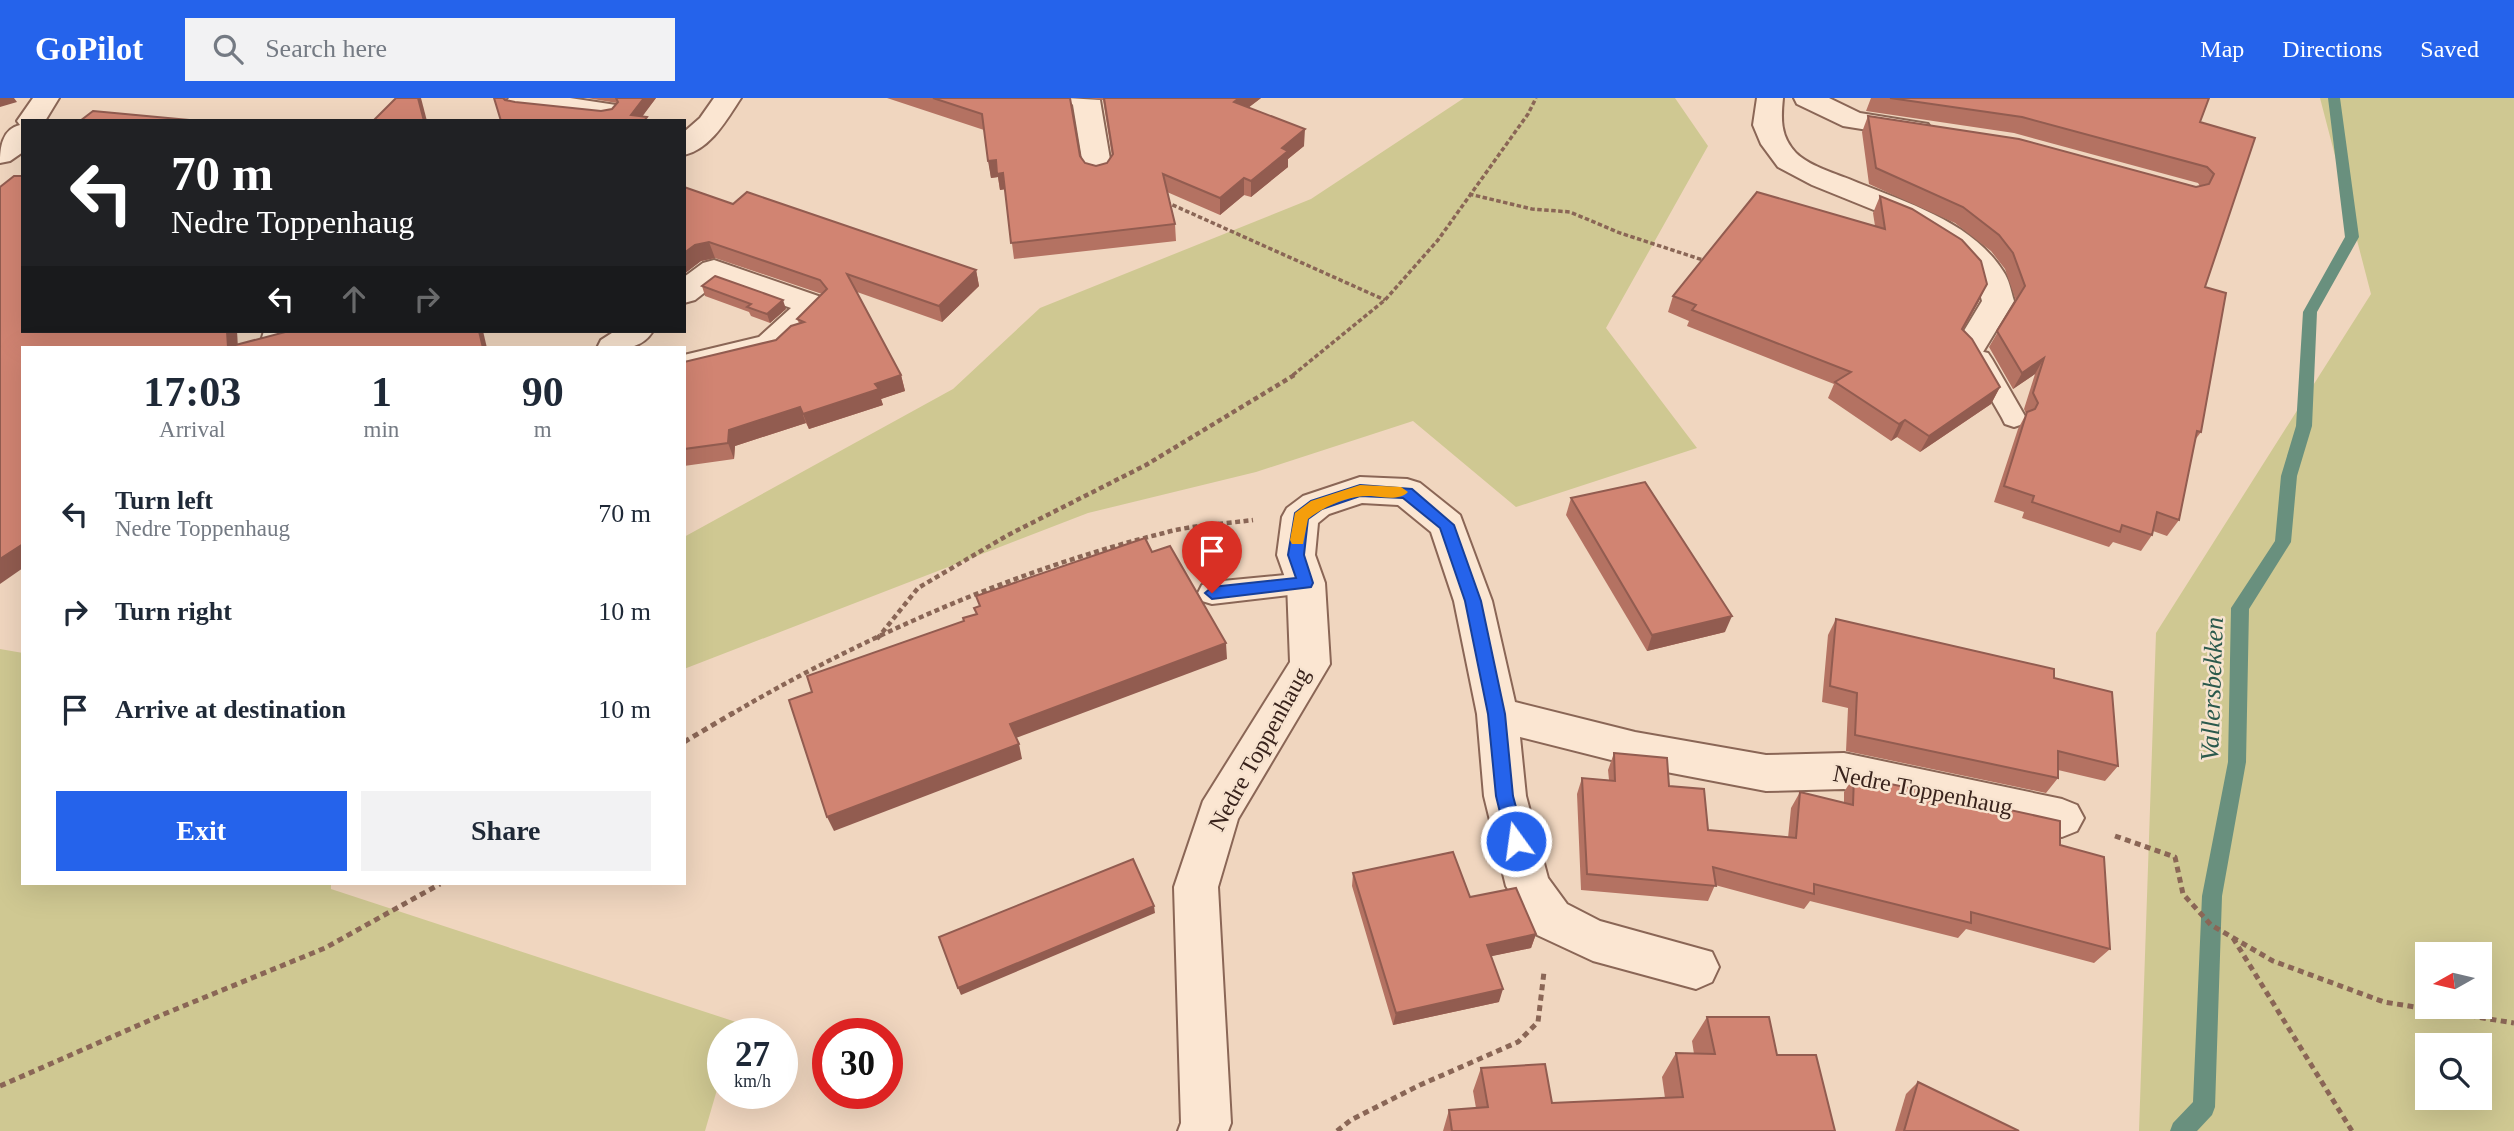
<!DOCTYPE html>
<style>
body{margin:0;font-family:Georgia,serif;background:#f2f2f3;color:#1f2937;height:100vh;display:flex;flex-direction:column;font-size:26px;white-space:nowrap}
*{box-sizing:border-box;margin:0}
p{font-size:23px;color:#747a83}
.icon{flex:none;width:38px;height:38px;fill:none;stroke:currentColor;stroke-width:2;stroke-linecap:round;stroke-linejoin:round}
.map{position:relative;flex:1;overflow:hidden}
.panel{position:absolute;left:21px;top:248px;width:665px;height:539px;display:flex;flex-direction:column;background:#fff;border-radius:0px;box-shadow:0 7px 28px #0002}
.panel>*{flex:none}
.banner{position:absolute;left:21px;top:21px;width:665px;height:214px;border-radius:0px;box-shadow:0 7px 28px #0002;background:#202124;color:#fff;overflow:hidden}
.needle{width:46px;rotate:262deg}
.controls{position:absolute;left:2415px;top:844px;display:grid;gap:14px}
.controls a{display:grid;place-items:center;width:77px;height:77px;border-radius:0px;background:#fff;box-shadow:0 7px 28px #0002;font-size:35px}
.speed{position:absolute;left:707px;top:920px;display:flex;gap:14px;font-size:35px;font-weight:700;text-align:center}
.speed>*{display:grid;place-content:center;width:91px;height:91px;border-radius:50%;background:#fff;box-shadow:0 7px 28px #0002;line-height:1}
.speed small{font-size:18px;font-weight:400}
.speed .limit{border:10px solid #d22;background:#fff;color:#111}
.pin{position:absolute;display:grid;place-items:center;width:60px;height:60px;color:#fff;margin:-72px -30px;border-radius:50% 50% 50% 0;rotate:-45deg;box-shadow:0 0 7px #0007}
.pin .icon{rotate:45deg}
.me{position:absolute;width:77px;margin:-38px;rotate:346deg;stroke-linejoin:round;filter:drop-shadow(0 0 5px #0008)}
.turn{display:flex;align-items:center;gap:24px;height:147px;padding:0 35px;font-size:32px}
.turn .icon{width:91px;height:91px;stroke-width:2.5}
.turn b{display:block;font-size:49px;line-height:60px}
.lanes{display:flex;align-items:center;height:66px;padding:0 35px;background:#0003;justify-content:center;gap:35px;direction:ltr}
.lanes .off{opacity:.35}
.eta{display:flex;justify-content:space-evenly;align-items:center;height:119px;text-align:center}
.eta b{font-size:42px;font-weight:700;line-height:49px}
.action{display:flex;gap:14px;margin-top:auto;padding:14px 35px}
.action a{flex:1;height:80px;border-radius:0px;background:#2563eb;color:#fff;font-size:28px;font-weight:700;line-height:80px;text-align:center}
.action a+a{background:#f2f2f3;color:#1f2937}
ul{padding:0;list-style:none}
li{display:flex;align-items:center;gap:21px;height:98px;padding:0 35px}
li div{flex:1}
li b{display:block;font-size:26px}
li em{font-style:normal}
header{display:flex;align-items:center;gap:42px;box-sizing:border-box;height:98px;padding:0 35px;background:#2563eb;color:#fff}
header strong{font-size:33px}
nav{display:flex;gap:38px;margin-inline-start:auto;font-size:24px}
.search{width:490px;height:63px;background:#f2f2f3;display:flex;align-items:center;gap:18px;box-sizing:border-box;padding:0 24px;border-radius:0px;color:#747a83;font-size:26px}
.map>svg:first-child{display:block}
</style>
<header>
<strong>GoPilot</strong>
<div class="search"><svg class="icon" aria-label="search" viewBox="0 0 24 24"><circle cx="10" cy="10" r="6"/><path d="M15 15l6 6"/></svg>Search here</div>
<nav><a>Map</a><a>Directions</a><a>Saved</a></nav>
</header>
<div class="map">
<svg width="2514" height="1033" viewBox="0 0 2514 1033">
<rect width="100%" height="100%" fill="#f0d6bf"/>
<!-- green -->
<g fill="#cfc892" fill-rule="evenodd">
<polygon points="1464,0 1675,0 1708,48 1606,230 1697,350 1516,409 1413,323 1256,374 1088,415 684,571 684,439 953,291 1040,210 1311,101"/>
<path d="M2320,0h194v1033h-375l17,-498 215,-339zM2427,856h53v52h-53zM2427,947h53v52h-53z"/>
<polygon points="0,551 23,555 23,786 331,786 331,791 736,924 733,936 723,936 723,971 705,1033 0,1033"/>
</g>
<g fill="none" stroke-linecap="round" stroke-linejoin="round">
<!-- stream -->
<polygon fill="#69907e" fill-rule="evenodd" points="2328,0 2340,0 2359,139 2317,214 2312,328 2297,378 2291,444 2249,511 2246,664 2222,798 2215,1009 2212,1017 2197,1033 2170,1033 2173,1025 2193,1004 2202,798 2228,664 2231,510 2275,443 2281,378 2296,328 2303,214 2345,139"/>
<defs>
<g id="service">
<polygon points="264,233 288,233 283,250 259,250"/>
<polygon points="1980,253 1988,255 1992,261 2026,320 2023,326 2014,329 2005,326 2002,320 1968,261 1972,255"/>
<polygon points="1306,475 1316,478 1320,485 1316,492 1306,495 1212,506 1202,503 1198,495 1202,487 1212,484"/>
</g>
<g id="minor">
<path d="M33,0h26l-14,23h-22v31l-13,9 -10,2c0,-15 2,-34 20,-38l-3,-4z"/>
<polygon points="509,0 570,0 616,7 620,13 616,19 606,21 520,12 510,10 506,4"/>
<path d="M714,0h27c-14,21 -30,51 -57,57v-23l16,-14z"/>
<polygon points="1067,0 1100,2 1112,73 1108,79 1098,82 1088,79 1084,73 1073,7"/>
<path d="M1757,0h26c-2,21 -3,38 13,55 12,12 37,20 53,26 52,22 122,41 154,92 6,8 8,20 11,30l-31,51 -11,3 -11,-3 -5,-8 26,-43 -7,-25 -19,-21 -50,-32 -94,-38 -34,-18 -17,-23 -8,-19z"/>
<polygon points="1794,0 1829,0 1860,15 1928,26 1932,32 1928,38 1918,40 1843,28 1797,6"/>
<polygon points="714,162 824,200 829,207 781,255 684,279 684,257 759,239 791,210 718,184 695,202 684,205 684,179 703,165"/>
<path d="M615,233h38c-13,21 -34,17 -56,17l4,-8z"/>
<polygon points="1360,379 1407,381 1420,385 1460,417 1492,503 1515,604 1635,634 1766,657 1844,655 2062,701 2077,707 2084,720 2077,733 2062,739 1844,691 1766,693 1635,668 1520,639 1526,698 1548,780 1567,806 1600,823 1712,854 1719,869 1712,884 1696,891 1593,863 1535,836 1506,788 1484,698 1477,616 1454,503 1431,434 1398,407 1362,405 1329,416 1318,425 1315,457 1325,485 1330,566 1238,721 1218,789 1231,1025 1228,1033 1178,1033 1181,1025 1174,789 1203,703 1290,564 1287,485 1277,457 1282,419 1287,410 1303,398"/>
</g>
</defs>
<!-- service casing -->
<use href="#service" stroke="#8a6656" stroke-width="4"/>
<!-- minor casing -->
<use href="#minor" stroke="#8a6656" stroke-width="4"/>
<!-- path-far2 -->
<g stroke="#8a6656" stroke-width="3.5" stroke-dasharray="4.5 2.5" stroke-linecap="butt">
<polyline points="1469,96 1532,111 1570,114 1620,135 1706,163"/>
<polyline points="1166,104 1385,202"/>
<polyline points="1293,277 1385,202 1438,142 1528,16 1536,0"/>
</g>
<!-- path-far1 -->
<g stroke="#8a6656" stroke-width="4.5" stroke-dasharray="5 3.5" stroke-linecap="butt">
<polyline points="877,541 918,490 1008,437 1146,367 1296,276"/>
<path d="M730,617c130,-77 287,-146 434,-182 28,-8 60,-9 89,-13"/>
</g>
<!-- path -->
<g stroke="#8a6656" stroke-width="5" stroke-dasharray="6 4.5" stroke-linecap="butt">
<polyline points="684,644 733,615"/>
<polyline points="2115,738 2175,759 2183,796 2211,827 2273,863 2384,904 2514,925"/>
<polyline points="2233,840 2352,1033"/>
<polyline points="0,988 164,916 325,850 440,786"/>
<polyline points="1337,1033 1351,1022 1420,987 1518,944 1538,924 1544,874"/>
</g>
<!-- service -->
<use href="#service" fill="#fbe6d2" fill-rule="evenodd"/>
<!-- minor -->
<use href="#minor" fill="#fbe6d2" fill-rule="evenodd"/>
</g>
<!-- wall -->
<g fill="#b47262">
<polygon points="494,0 507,0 505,2 515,4 601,13 612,11 617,5 587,0 656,0 642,18 501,23"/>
<polygon points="887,0 1070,0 1080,58 1085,65 1096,68 1107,65 1112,58 1103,2 1089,0 1261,0 1249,9 1304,48 1288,61 1288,69 1251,99 1244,97 1220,117 1167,94 1175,126 1176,143 1014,161 1005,91 1000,92 998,79 991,80 984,32"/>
<polygon points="1871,0 2209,0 2200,24 2255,40 2205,189 2201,334 2195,342 2179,422 2167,438 2153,433 2152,437 2141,453 2113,444 2109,449 2022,420 2024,414 1994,404 2018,331 2026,316 2024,311 2035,276 2013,291 1989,249 2016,203 2005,171 1991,153 1955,125 1869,86 1862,34 1868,18 2196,89 2200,88 2198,85 2014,35 1866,13"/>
<polygon points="1880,98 1979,203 1963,232 2000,289 1991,306 1920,354 1897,339 1891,343 1828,300 1834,286 1687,228 1689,223 1668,214 1673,198 1875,128 1873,115"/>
<polygon points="733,106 976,172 979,188 942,224 857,194 901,277 905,293 881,301 883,307 809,331 806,325 735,348 734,361 684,368 684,264 776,242 799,225 797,221 822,196 715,160 701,163 684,176"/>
<polygon points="702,188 786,211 770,225 751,218 749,214 705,198"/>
<polygon points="1571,400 1725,534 1647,553 1566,417"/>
<polygon points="1836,521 2054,580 2118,668 2105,683 2058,672 2058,680 2046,695 1846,653 1848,610 1822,604 1828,537"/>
<polygon points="1614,655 1669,688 1708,732 1788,740 1791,710 1800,694 1844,705 1844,694 1854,678 2060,747 2110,851 2094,865 1966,831 1958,840 1810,803 1804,811 1715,787 1708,803 1581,792 1577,696 1582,680 1609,682 1608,672"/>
<polygon points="1353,775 1470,799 1536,836 1531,850 1491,858 1499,904 1393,927 1352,788"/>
<polygon points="1707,919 1777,957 1835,1033 1443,1033 1449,1012 1476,1010 1473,993 1481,970 1552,1005 1665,1000 1662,979 1676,955 1694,956 1692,943"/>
<polygon points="1918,984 2019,1033 1895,1033 1906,996"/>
</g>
<!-- shaded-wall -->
<g fill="#925c50">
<polygon points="0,0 14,0 17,4 0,9"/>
<polygon points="418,0 421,0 427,23 424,23"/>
<polygon points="644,0 656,0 639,23 631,17"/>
<polygon points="1239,0 1261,0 1235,20 1234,4"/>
<polygon points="1305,31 1304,48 1288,61 1288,69 1251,99 1251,83 1282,50"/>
<polygon points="996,62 1003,75 1006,91 1000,92 998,79 991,80 988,63"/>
<polygon points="1244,80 1244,97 1220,117 1220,100"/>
<polygon points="709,144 715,160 701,163 684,176 684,155 695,147"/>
<polygon points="976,172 979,188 942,224 939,208"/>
<polygon points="1987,186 1979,203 1954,247 1962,231"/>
<polygon points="783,202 786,211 770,225 767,216"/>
<polygon points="227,233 237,233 238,250 228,249"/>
<polygon points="479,233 483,233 487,250 483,250"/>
<polygon points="2044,260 2035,276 2013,291 2022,275"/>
<polygon points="901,277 905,293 881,301 883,307 809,331 803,316 875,286"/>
<polygon points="2000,289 1991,306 1920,354 1929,338"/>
<polygon points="800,309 806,325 735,348 734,361 728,345 729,332"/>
<polygon points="1905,322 1897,339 1891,343 1899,326"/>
<polygon points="23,446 23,470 0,486 0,461"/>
<polygon points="1732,518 1725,534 1647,553 1652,537"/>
<polygon points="1226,545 1227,561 1013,641 1010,626"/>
<polygon points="1019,646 1022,661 834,733 827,719"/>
<polygon points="1154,808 1155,815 961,897 958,890"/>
<polygon points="1536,836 1531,850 1483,860 1487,847"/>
<polygon points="1503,891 1499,904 1393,927 1396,915"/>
</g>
<!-- building -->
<g fill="#d18472" stroke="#925c50" stroke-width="2">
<polygon points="396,0 418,0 424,23 373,23"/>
<polygon points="494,0 503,0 505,2 515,4 601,13 612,11 618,4 616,0 644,0 631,17 647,19 644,23 501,23"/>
<polygon points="933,0 1070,0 1080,58 1085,65 1096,68 1107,65 1113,56 1104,0 1239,0 1234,4 1305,31 1282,50 1288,53 1251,83 1244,80 1220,100 1163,76 1175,126 1011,145 1003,75 997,76 996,62 988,63 982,16"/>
<polygon points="1890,0 2209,0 2200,24 2255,40 2205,189 2226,195 2201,334 2197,333 2179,422 2157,414 2152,437 2122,427 2120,434 2032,404 2034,398 2004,388 2027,314 2035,311 2038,305 2033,295 2044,260 2022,275 1997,233 2025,188 2013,155 1999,137 1963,109 1876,70 1868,18 2019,41 2196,89 2209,86 2214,76 2207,69 2022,19"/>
<polygon points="93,13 200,23 80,23"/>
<polygon points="14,78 23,78 23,233 227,233 228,249 289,233 479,233 483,250 23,250 23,446 0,461 0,89"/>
<polygon points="684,89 733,106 747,94 976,172 939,208 847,176 901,277 875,286 879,291 803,316 800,309 729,332 728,345 684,351 684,264 776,242 791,228 804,224 797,221 827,191 820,182 709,144 695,147 684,155"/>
<polygon points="1757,94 1885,131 1880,98 1912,111 1962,142 1981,163 1987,186 1962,231 1972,241 2000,289 1929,338 1905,322 1899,326 1835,284 1851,274 1692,212 1696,207 1673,198"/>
<polygon points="715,178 783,202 767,216 747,209 751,206 702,188"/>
<polygon points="1645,384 1732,518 1652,537 1571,400"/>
<polygon points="1145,440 1152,454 1170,448 1226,545 1010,626 1019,646 827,719 789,602 812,594 807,578 964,523 963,520 977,516 974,510 980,508 976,498"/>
<polygon points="1836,521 2054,571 2054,580 2112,594 2118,668 2058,653 2058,680 1855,637 1857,595 1830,588"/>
<polygon points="1614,655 1667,660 1669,688 1704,691 1708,732 1796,740 1800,694 1853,707 1854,678 2060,723 2060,747 2104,759 2110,851 1971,814 1971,825 1814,786 1814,796 1713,769 1716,788 1587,776 1582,680 1615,683"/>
<polygon points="1453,754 1470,799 1516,790 1536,836 1487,847 1503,891 1396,915 1353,775"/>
<polygon points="1133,761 1154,808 958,890 939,839"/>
<polygon points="1707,919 1769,919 1777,957 1816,957 1835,1033 1452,1033 1449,1012 1488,1009 1481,970 1545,966 1552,1005 1683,999 1676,955 1715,956"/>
<polygon points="1918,984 2019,1033 1904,1033"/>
</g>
<!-- route -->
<polygon fill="#2563eb" stroke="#184099" stroke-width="2" points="1360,387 1412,391 1454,427 1481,503 1505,616 1513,698 1525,743 1523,749 1516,751 1510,749 1507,743 1496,698 1488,616 1465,503 1440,430 1403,400 1360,398 1322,411 1308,421 1304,457 1313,485 1311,489 1212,501 1205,495 1212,489 1296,480 1288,457 1295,415 1311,403"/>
<!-- slow -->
<path fill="#f59e0b" d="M1360,387l41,2 7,5c-8,9 -26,5 -37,4 -22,-1 -46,10 -63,23l-5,25h-11l-2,-4 5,-27 16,-12z"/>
<g text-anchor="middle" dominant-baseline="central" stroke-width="5" stroke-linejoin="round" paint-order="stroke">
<!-- street labels -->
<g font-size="24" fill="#39231c" stroke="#f7e3cf">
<text transform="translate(1259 651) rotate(-61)">Nedre Toppenhaug</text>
<text transform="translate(1923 692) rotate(11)">Nedre Toppenhaug</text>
</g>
<!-- water labels -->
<g font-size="26" font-style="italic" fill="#2a594c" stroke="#f7e3cf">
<text transform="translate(2212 591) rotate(-88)">Vallersbekken</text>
</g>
</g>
</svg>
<div class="controls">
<a><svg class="needle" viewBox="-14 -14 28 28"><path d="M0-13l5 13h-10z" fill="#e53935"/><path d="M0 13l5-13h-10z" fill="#747a83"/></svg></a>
<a><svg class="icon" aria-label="search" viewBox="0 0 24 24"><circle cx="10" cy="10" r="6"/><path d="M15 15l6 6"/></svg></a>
</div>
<div class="speed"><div>27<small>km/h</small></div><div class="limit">30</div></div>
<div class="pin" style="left:1212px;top:495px;background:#d93025"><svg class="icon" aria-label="arrive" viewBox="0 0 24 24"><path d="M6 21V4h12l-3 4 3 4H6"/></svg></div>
<svg class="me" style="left:1516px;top:743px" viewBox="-20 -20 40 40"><circle r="17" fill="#2563eb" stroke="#fff" stroke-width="3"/><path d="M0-11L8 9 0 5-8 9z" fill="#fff"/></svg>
<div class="banner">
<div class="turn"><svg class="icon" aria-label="left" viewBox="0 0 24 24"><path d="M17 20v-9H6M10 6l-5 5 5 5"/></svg><div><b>70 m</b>Nedre Toppenhaug</div></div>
<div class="lanes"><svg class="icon" aria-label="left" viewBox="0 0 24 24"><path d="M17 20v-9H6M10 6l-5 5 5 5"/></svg><svg class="icon off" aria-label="ahead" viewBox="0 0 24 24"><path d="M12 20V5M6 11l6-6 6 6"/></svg><svg class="icon off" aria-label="right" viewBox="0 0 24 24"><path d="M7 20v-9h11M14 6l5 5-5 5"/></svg></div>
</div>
<section class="panel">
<div class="eta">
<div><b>17:03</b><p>Arrival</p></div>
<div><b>1</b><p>min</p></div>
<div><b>90</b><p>m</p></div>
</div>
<ul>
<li><svg class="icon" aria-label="left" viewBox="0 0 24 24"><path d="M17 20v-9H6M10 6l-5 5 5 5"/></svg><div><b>Turn left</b><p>Nedre Toppenhaug</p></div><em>70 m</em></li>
<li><svg class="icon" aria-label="right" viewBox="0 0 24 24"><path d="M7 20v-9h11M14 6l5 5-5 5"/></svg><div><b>Turn right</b></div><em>10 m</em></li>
<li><svg class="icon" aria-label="arrive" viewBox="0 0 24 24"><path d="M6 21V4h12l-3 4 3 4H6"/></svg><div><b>Arrive at destination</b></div><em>10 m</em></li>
</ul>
<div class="action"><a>Exit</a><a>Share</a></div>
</section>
</div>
